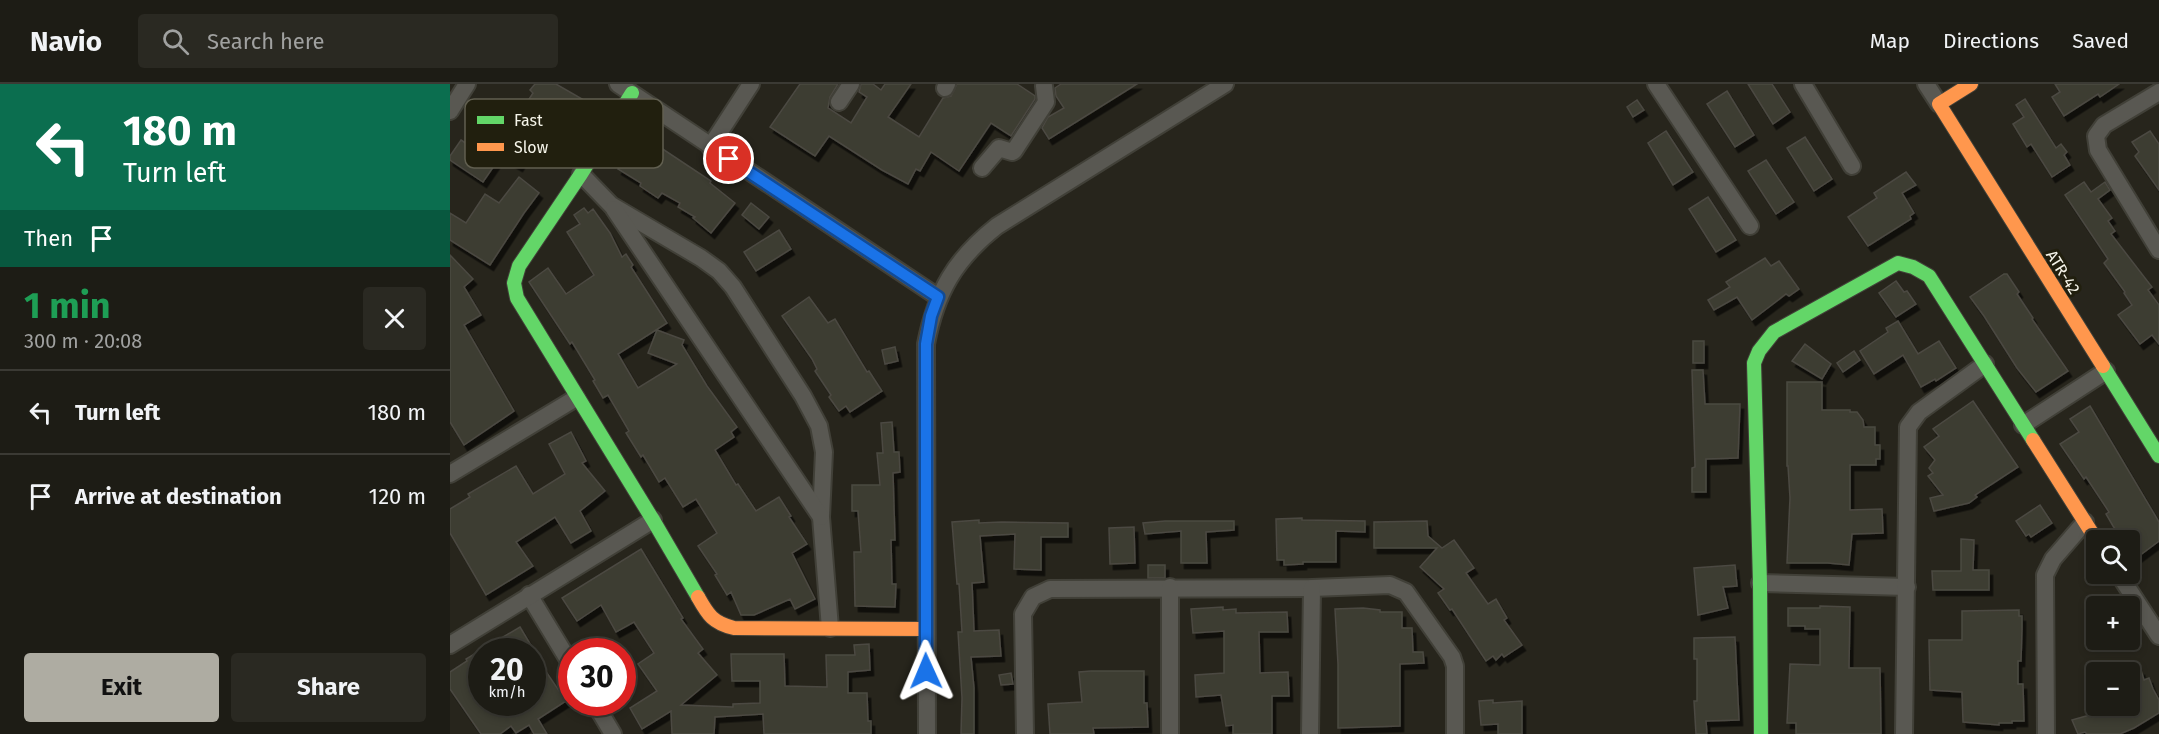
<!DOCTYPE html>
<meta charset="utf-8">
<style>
body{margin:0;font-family:"Fira Sans",sans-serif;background:#2a2922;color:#f1f3f6;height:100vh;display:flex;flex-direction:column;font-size:22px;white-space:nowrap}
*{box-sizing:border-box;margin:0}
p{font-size:20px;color:#a0a1a0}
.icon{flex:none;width:33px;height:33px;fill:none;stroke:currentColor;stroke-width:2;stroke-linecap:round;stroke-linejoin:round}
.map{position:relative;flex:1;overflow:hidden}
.sheet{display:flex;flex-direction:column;background:#1d1c15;width:450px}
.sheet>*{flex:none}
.hud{background:#0b6e4f;color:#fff;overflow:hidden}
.buttons{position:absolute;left:1636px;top:446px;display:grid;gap:12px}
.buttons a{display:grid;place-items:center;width:54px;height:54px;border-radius:6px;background:#1d1c15;box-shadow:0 3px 9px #0003,0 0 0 2px #3b3a34;font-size:30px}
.speed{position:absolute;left:18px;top:554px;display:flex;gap:12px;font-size:30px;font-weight:700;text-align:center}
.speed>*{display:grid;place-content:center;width:78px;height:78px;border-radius:50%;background:#1d1c15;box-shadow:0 3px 9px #0003,0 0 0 2px #3b3a34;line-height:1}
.speed small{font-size:15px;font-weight:400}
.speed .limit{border:9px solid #d22;background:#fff;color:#111}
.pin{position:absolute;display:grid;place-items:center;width:51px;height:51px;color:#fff;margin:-26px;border:3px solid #fff;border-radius:50%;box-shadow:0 2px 6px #0007}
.me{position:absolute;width:66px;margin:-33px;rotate:359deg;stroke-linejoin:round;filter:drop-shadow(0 0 4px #0008)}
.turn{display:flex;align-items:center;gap:21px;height:126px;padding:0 24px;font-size:27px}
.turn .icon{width:78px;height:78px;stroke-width:2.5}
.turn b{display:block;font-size:42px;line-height:51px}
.then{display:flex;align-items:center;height:57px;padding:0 24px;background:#0003;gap:12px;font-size:22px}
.round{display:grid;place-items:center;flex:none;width:63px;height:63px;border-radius:6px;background:#2a2922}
.overview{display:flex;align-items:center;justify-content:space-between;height:102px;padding:0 24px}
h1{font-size:36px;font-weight:700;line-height:45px;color:#1e9e55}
.primary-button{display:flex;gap:12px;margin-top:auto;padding:12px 24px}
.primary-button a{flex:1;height:69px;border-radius:6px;background:#aeaca2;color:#111;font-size:24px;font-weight:700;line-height:69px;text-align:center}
.primary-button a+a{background:#2a2922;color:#f1f3f6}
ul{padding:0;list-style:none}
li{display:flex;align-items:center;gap:18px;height:84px;padding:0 24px;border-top:2px solid #3b3a34}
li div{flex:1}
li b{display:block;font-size:22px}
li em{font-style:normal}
header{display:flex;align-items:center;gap:36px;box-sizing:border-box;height:84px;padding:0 30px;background:#1d1c15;border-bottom:2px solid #3b3a34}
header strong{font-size:28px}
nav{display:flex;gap:33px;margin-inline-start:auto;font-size:21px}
.search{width:420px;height:54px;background:#2a2922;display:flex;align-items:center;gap:15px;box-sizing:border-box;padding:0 21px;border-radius:6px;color:#a0a1a0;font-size:22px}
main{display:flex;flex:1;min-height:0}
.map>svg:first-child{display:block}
</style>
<header>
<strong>Navio</strong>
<div class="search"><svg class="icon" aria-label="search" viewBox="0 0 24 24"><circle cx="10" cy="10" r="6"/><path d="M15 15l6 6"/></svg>Search here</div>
<nav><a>Map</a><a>Directions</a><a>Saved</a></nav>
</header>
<main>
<section class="sheet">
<div class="hud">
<div class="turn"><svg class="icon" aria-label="left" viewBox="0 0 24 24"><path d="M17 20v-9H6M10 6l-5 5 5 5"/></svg><div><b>180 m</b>Turn left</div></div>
<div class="then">Then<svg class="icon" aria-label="arrive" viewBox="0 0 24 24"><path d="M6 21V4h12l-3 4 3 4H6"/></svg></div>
</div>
<div class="overview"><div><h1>1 min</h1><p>300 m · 20:08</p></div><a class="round"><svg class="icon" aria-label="close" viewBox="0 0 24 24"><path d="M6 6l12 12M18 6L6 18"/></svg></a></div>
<ul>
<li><svg class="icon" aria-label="left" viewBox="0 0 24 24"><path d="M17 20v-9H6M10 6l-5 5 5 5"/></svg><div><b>Turn left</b></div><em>180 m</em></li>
<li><svg class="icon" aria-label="arrive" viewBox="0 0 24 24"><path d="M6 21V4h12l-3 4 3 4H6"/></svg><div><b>Arrive at destination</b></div><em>120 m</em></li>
</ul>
<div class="primary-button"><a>Exit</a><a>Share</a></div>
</section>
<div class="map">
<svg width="1709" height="650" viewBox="0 0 1709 650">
<defs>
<filter id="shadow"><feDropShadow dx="3.5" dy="5.5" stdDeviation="0" flood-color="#0009"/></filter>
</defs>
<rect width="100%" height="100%" fill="#27251c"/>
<!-- building -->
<g fill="#3e3c31" stroke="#4b4942" stroke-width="1.5" filter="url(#shadow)">
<polygon points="85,0 106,0 146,23 140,34 145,37 137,52 131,48 115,71 88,52 69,82 43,67 56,46 58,48 83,9 80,6"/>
<polygon points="350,0 388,0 380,13 378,24 401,39 417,13 409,8 411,0 423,0 431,6 435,0 461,0 438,33 469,53 493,14 501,12 507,0 567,0 585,12 585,15 561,52 541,39 509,87 481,68 470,87 466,85 458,100 432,86 379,52 365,72 320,43"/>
<polygon points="611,0 687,0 599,55 592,44 598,33 614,24 606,12 605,4"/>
<polygon points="1298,0 1322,0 1340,28 1323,40"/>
<polygon points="1605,0 1669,0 1650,13 1648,10 1614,32 1602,13 1610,8"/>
<polygon points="1277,7 1304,51 1285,63 1257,20"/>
<polygon points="1575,15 1606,64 1611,60 1617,68 1614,71 1620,81 1602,93 1581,60 1577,63 1563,40 1574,33 1566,21"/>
<polygon points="1187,16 1194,26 1183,33 1177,23"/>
<polygon points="1216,47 1243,88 1223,101 1198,59"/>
<polygon points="1700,47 1709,60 1709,106 1685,72 1689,68 1682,58"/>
<polygon points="190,50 261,97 260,99 285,119 261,149 243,134 245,133 228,123 230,119 212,109 208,114 190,102 191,99 168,85"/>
<polygon points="1355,53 1382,95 1364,107 1337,64"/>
<polygon points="11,56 46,79 33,98 0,76 0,72"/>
<polygon points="1316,76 1344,118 1326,130 1298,87"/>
<polygon points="1456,88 1466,101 1452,109 1464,129 1460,132 1461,135 1418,162 1398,133 1427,114 1424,109"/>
<polygon points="69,93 89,109 74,129 40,181 0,156 0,129 16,139 35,110 49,119"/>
<polygon points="1634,98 1641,108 1655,98 1660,106 1648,115 1662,134 1658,137 1665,147 1661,150 1702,203 1698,206 1709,221 1709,260 1702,251 1690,260 1668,231 1682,221 1674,209 1675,208 1654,179 1658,175 1615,111"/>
<polygon points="1258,113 1286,156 1266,168 1239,125"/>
<polygon points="301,119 319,133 309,145 292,131"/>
<polygon points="134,124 138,129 143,125 160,149 172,173 176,170 183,181 181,183 217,239 168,270 188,304 227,280 198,269 207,246 234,256 232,261 257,302 287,343 281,348 284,353 265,366 286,401 288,400 306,427 329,413 341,432 339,433 357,460 342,469 365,515 345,525 340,515 304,531 291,531 281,508 277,511 265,491 267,490 248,462 267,449 246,415 233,423 215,394 209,398 193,371 191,373 176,349 179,347 158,311 153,314 143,297 145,296 122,258 120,260 79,198 98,184 116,210 144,191 117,148 130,140 124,131"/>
<polygon points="329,146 341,165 306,187 294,168"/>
<polygon points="0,171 23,195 14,203 31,231 14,241 64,327 14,361 0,338"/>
<polygon points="1315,174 1321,182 1329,177 1349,205 1339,212 1336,210 1302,236 1287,213 1264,226 1258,216 1280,203 1276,198"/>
<polygon points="1554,190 1557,190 1569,208 1567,210 1583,234 1582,235 1618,287 1586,308 1567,284 1534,232 1520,213"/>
<polygon points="1446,197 1454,208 1457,207 1466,220 1446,233 1429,209"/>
<polygon points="359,213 378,239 385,235 417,288 419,287 432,307 400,328 396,322 389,327 379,313 381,311 365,287 367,285 362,275 332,232"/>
<polygon points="1448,237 1468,270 1489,257 1506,284 1486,297 1485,295 1471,303 1453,271 1424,290 1410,267 1438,248 1436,244"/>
<rect x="1243" y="257" width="11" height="22"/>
<polygon points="1355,260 1381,280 1372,295 1342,277"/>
<polygon points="445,263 448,277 435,280 432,266"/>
<polygon points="1404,267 1410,276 1393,288 1387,279"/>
<polygon points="1242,286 1253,286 1255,320 1290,320 1288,374 1256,375 1256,408 1242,408 1242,384 1245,383"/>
<polygon points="1337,298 1372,298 1372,326 1400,326 1400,328 1407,328 1413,336 1414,343 1425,343 1425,361 1430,361 1430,375 1426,375 1426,381 1400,381 1400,426 1432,425 1433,449 1402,450 1399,481 1378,479 1337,479 1340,414 1338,382 1337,382"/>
<polygon points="1523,317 1568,383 1525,411 1527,413 1519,419 1484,427 1480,414 1493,411 1478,392 1483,389 1479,384 1485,376 1474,363 1489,352 1483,345"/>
<polygon points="1640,322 1709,438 1709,457 1685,475 1680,466 1680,456 1673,456 1663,442 1656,430 1659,428 1636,393 1634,395 1610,360 1629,348 1620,335"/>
<polygon points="442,338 444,368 449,368 450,388 443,389 445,456 441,456 442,500 446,500 445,523 405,522 404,468 411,468 408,427 402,427 402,401 430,401 427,369 433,369 431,339"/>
<polygon points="121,348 136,377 132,379 155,407 130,427 141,447 121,459 105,433 66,458 83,482 36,511 0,449 0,425 20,413 18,410 66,382 83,410 115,390 99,360"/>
<polygon points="1590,421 1602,439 1581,453 1579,450 1576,452 1566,437"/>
<polygon points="852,434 852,436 915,437 915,448 886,447 886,478 853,478 853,480 834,481 834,476 827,476 826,435"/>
<polygon points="529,436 529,439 552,438 618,439 618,453 591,453 591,486 564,485 565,450 530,452 534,498 522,499 524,547 549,546 551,572 521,573 524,604 524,650 511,650 512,614 508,548 512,548 509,500 507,500 502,438"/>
<polygon points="715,437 784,437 784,446 756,448 757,479 731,479 731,447 695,450 693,439"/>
<polygon points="977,437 978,452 992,464 1004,456 1024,484 1016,489 1038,520 1046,515 1057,534 1054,536 1072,561 1054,573 1052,570 1046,576 1043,572 1036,577 1002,525 1000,526 988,509 994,505 970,483 987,464 924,464 924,438"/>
<polygon points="684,443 685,479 660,480 659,444"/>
<polygon points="1511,455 1524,456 1523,486 1539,486 1539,506 1483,506 1482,487 1511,487"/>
<polygon points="191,465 233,534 231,535 253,565 248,569 267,591 231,621 283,623 283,620 310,619 310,597 282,597 281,570 334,570 335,602 377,603 376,571 405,571 404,561 419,560 420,586 398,588 398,609 417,609 418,637 421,637 421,650 314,650 313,630 265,633 264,650 222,650 221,627 192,645 180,624 207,607 188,580 204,569 184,538 166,548 151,521 127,537 112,514"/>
<rect x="698" y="481" width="17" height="13"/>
<polygon points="1285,481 1287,502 1273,503 1278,524 1248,531 1244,484"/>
<polygon points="1370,522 1400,523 1399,584 1430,584 1431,650 1346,650 1346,639 1337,639 1340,580 1370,581 1370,545 1355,545 1355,542 1338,542 1338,524 1370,524"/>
<polygon points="773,523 773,526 786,525 786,529 837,528 838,548 809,548 810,589 838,588 839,612 822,612 822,650 783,650 783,641 776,642 771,611 746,613 745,591 774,589 774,547 743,549 741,525"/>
<polygon points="913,524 930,526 930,528 952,528 952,544 962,544 963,568 973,568 974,579 950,580 950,642 888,644 888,580 885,525"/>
<polygon points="1569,526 1569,532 1572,532 1572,544 1571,577 1568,577 1568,600 1573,600 1574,637 1562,637 1562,639 1549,639 1549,641 1513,638 1512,608 1480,606 1479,556 1512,556 1512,527"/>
<polygon points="70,543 82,563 76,567 32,567 32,618 82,618 82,567 116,617 88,635 97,650 84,650 79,641 66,649 61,642 50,650 31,650 0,605 0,588 17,577 16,575"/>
<polygon points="1285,553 1289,636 1256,637 1257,650 1246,650 1244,617 1247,617 1247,575 1244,575 1244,554"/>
<polygon points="1691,586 1694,596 1699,594 1703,605 1709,616 1709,629 1684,644 1670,650 1637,650 1635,648 1628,650 1622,636 1654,627 1655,633 1680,621 1680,589"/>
<polygon points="641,587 694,587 694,619 697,619 698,643 643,644 644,650 600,650 598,620 632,618 629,588"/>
<polygon points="561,589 563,600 551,601 549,591"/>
<polygon points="1043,616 1043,619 1072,617 1072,650 1048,650 1048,640 1031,641 1029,617"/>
</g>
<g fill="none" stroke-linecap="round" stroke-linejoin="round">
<defs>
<g id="street">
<polyline points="168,0 488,213"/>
<polyline points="1206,0 1300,142"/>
<polyline points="1353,0 1402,82"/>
<polyline points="1476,0 1489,20"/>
<polyline points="495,4 497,0"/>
<polyline points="1709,8 1654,41 1646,52 1648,66 1709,166"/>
<polyline points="389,18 401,0"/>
<polyline points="0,27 17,0"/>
<polyline points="260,63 301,0"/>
<polyline points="532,84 549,64 562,68 564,67 596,18 594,2"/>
<polyline points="131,90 161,121 251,174 269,187 283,203 353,312 369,342 374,368 371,433 380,544"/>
<polyline points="164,125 371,433"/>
<polyline points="1573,341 1656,287"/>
<polyline points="0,390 126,314"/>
<polyline points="1668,489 1709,552"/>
<polyline points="1310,499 1457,503"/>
<polyline points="79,511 122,582"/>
<polyline points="0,561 203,436"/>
<polyline points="144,618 163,650"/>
<path d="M477,650l-1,-390c10,-52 29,-85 71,-118l228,-142"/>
<polyline points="575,650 573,530 583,513 600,505 862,504 940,501 956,508 1002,573 1005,582 1005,650"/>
<polyline points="720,650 720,503"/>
<polyline points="860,650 862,504"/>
<polyline points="1454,650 1458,343 1469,328 1535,280"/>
<polyline points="1596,650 1595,491 1603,475 1635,438"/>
</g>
<g id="fast">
<polyline points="182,9 131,90 69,182 64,199 67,214 203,436 248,513"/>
<polyline points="1653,282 1709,372"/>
<polyline points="1311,650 1310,499 1304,279 1309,267 1324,248 1448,179 1463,183 1479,192 1583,356"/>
</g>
<g id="slow">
<polyline points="1521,0 1489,20 1653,282"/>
<polyline points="1583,356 1647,457"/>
<path d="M248,513c10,18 15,26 36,31l191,1"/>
</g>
</defs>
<!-- street casing -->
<use href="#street" stroke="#414038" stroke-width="20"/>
<!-- fast casing -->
<use href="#fast" stroke="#414038" stroke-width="16"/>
<!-- slow casing -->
<use href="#slow" stroke="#414038" stroke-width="16"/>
<!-- street -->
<use href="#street" stroke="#595852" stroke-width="16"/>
<!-- fast -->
<use href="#fast" stroke="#63d668" stroke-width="14"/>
<!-- slow -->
<use href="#slow" stroke="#ff974d" stroke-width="14"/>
</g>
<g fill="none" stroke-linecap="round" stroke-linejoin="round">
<defs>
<polyline id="route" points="279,75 488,213 481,232 476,260 476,587"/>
</defs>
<!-- route casing -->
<use href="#route" stroke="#114b97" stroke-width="15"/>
<!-- route -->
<use href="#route" stroke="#1a73e8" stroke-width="10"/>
</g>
<g text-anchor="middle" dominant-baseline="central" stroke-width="6" stroke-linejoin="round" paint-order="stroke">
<!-- street labels -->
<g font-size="16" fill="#f6f5ea" stroke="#211f0e">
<text transform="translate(1613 188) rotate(58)">ATR-42</text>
</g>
</g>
<!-- legend -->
<rect x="15" y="15" width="198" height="69" rx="9" fill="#211f0e" stroke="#615f50" stroke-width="1.5"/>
<rect x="27" y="32" width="27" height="8" fill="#63d668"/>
<rect x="27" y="59" width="27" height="8" fill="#ff974d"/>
<g font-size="16" fill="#f6f5ea">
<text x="64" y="42">Fast</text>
<text x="64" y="69">Slow</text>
</g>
</svg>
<div class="buttons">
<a><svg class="icon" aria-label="search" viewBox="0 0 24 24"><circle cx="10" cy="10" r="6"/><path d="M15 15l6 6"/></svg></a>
<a>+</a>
<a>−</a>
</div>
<div class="speed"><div>20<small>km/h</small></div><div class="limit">30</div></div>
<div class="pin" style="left:279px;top:75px;background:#d93025"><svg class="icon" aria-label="arrive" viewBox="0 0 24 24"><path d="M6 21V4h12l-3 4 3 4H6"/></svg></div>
<svg class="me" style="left:476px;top:587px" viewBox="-20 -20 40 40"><path d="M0-17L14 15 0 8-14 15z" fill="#1a73e8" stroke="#fff" stroke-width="4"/></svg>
</div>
</main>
